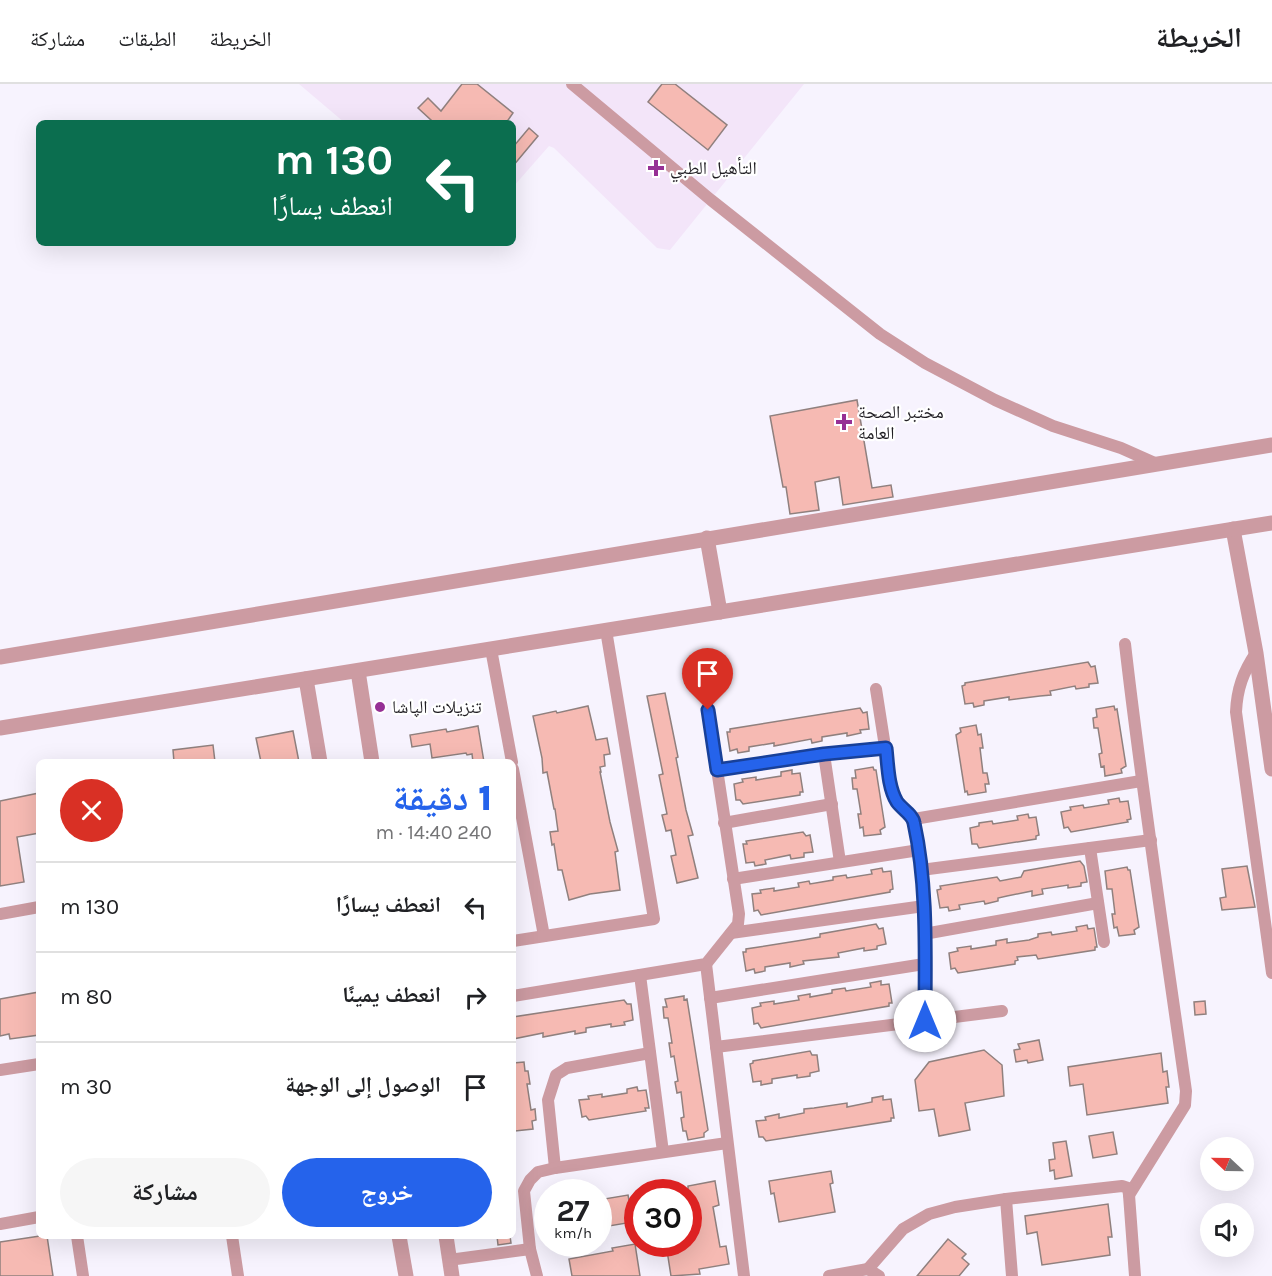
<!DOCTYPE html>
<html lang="ar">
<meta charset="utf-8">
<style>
body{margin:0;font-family:Karla,"Noto Naskh Arabic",sans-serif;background:#f6f6f6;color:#202124;direction:rtl;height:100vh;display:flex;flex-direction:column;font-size:22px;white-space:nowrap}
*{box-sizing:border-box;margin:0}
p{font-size:20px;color:#757577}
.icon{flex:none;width:33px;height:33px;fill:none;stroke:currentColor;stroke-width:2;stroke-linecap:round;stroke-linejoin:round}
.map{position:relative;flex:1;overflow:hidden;direction:ltr}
.panel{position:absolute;left:36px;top:675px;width:480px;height:480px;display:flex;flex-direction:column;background:#fff;border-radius:9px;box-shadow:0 6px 24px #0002;direction:rtl}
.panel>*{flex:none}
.top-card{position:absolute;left:36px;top:36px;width:480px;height:126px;border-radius:9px;box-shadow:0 6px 24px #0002;direction:rtl;background:#0b6e4f;color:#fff;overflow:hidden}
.needle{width:39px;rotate:292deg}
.controls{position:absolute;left:1200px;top:1053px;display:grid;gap:12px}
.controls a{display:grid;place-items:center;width:54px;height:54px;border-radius:50%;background:#fff;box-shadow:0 6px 24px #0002;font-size:30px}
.speed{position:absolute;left:534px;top:1095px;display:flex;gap:12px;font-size:30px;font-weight:700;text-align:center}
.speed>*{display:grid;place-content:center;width:78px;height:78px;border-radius:50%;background:#fff;box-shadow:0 6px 24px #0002;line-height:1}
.speed small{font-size:15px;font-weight:400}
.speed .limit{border:9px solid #d22;background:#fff;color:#111}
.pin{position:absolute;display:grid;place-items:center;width:51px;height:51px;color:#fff;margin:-62px -26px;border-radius:50% 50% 50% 0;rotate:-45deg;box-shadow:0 0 6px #0007}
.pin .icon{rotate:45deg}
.me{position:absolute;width:66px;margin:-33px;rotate:0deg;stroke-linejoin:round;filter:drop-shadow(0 0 4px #0008)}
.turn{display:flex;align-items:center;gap:21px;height:126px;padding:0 24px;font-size:27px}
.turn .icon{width:78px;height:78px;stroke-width:2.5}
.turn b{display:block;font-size:42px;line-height:51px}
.round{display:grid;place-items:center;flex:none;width:63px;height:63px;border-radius:32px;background:#f6f6f6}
.headline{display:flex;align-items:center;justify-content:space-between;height:102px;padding:0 24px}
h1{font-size:36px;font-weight:800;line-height:45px;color:#2563eb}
.cta{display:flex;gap:12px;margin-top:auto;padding:12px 24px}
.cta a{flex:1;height:69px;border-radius:36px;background:#2563eb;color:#fff;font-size:24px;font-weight:800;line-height:69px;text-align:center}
.cta a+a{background:#f6f6f6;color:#202124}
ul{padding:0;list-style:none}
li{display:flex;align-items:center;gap:18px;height:90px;padding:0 24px;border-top:2px solid #e0e0e0}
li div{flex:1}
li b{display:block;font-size:22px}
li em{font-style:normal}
header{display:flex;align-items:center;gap:36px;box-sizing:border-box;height:84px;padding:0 30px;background:#fff;border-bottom:2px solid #e0e0e0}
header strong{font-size:28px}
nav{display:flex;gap:33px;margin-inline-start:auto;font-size:21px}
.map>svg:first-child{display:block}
</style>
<header>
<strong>الخريطة</strong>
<nav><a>الخريطة</a><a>الطبقات</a><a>مشاركة</a></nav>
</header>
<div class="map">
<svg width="1272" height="1192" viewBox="0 0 1272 1192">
<rect width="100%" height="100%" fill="#f7f3fe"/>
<!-- medical -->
<polygon fill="#f3e5f9" points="299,0 804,0 670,166 657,164 554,64 549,62 513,103 513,39 345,39"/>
<!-- building -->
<g fill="#f6bab3" stroke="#90807e" stroke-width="1.5">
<polygon points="462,0 477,0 513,29 506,39 431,39 432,37 418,24 428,14 441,27"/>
<polygon points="662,0 675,0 727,41 708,66 648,18"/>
<polygon points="529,44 538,52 513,82 513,63"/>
<polygon points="857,316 872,404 891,401 893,413 843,421 839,393 815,398 819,426 790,430 786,403 783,403 770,332"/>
<polygon points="1088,578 1091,583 1095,582 1098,599 1089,600 1089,603 1076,605 1075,602 1050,607 1051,611 1040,612 1009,616 1009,613 984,617 984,621 974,623 973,619 965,620 962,602 965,601 965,599"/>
<polygon points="665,609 678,673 676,674 686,726 693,751 688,752 698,794 677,799 671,772 676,771 671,746 666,747 662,731 667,730 659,691 663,690 647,612"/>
<polygon points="588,622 596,656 607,654 610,670 604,671 605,682 600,683 601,688 600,688 610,738 618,767 615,768 620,806 590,810 569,816 562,786 558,786 554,760 552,761 550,748 558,747 555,725 554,725 547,688 543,689 542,674 533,632 556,627 557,629"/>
<polygon points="1114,622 1115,626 1117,625 1126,682 1121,685 1122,689 1105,692 1104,682 1101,683 1099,670 1102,669 1098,644 1094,644 1093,634 1097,633 1096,625"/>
<polygon points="860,624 863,629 867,628 869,645 860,646 861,649 847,652 847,649 822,653 822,657 812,659 811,655 774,662 774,659 749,663 749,667 738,669 737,665 730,667 727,648 730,648 730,645"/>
<polygon points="976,641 978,651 981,650 983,664 980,664 983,689 987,689 989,700 985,700 986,708 968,711 967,707 965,708 956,651 961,648 960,644"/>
<polygon points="478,642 484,678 473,678 472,670 467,671 466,669 432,674 430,660 412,663 410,651 446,645 447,648"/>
<polygon points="293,647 299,678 261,678 256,654"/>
<polygon points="213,661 215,678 174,678 173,666"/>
<polygon points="873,683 874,686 876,686 885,743 880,746 881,750 864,752 863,743 860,744 858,730 861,730 857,705 853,705 852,694 856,694 855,686"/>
<polygon points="792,686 792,690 800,689 803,708 800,708 800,711 743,720 740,716 736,716 734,700 743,698 742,695 756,693 756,696 781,692 781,688"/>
<polygon points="39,709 39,749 17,753 24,798 0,802 0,717"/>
<polygon points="1119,714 1120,718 1128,717 1131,735 1127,736 1128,738 1071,748 1068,743 1064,744 1061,728 1071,726 1070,723 1083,721 1084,724 1109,720 1108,716"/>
<polygon points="1028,730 1029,734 1036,733 1039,751 1036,752 1036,755 979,764 977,760 972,760 970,744 979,742 979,739 992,737 993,740 1018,736 1017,732"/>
<polygon points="803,748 806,752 810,751 813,768 804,769 804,773 791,775 790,771 765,776 766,780 755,782 754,778 746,779 743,760 747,760 746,757"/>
<polygon points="1080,777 1084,782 1087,798 1081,799 1081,802 1068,804 1068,801 1042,805 1043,810 1032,812 1032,807 1007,812 998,814 998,817 985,820 984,817 959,821 960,825 949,827 948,823 940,824 937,806 941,805 940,802 997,793 1000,797 1021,793 1024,787"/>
<polygon points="1247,782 1255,823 1222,826 1220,814 1226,813 1222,785"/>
<polygon points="1127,783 1128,786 1130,786 1139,843 1134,846 1135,850 1119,852 1117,843 1114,844 1112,830 1115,830 1112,805 1107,805 1105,787"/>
<polygon points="882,784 883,788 891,787 893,805 890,806 890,808 761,831 758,826 754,827 752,810 761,809 760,806 774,804 774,807 799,803 798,799 809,797 810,800 833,796 833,793 846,791 847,794 872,790 871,786"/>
<polygon points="876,840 879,845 883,844 886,860 877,862 877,865 864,867 864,864 838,869 839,873 803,877 804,880 790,883 790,879 765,883 765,887 755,889 754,885 746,887 743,868 746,868 746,865 803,856 820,853 820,850"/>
<polygon points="1087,841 1088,845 1094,844 1097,863 1095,863 1095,866 1038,875 1036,871 1017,873 1018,876 1015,877 1015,880 958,889 955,884 951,885 949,869 958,867 957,864 971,862 971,865 996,861 996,857 1007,855 1007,859 1029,856 1038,853 1038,850 1051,848 1052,851 1077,847 1076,843"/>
<polygon points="881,897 881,901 889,900 892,919 889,919 889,922 761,944 758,939 754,940 752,924 761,922 760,919 774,917 774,920 799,916 798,912 810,910 810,913 832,909 832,906 845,904 846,907 871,903 870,899"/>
<polygon points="39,908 39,951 10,955 9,950 0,952 0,915"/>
<polygon points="684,912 684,916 687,915 708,1046 704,1049 704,1053 688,1056 686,1047 683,1047 681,1034 684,1033 681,1008 677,1009 675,998 678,997 674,972 671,973 669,959 672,959 668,934 664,934 663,923 667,923 665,915"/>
<polygon points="624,916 627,920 631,920 633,936 624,938 625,941 611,943 611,940 586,944 586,948 575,950 575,947 543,953 543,949 513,955 513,933"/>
<polygon points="1205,917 1206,930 1195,931 1194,918"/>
<polygon points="1039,956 1043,976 1028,979 1027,976 1016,978 1014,966 1020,965 1018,960"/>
<polygon points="984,966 1002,981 1004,1012 965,1019 970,1046 939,1052 934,1025 919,1027 915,996 929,978"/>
<polygon points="810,967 812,971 817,971 819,987 810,989 810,992 797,994 797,991 772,995 772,999 761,1001 761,997 753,998 750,980 753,979 753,977"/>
<polygon points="1161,969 1163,988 1167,987 1169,1003 1166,1003 1168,1019 1087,1031 1083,1000 1070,1002 1068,983"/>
<polygon points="524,978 525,987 528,987 530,1000 527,1000 531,1026 535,1025 536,1036 532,1037 533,1045 515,1047 513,1044 513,979"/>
<polygon points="637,1003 638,1007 646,1006 649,1024 645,1024 646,1027 589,1036 586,1032 582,1033 579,1016 589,1015 588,1012 602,1010 602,1013 627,1009 627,1005"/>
<polygon points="883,1012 883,1016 891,1015 894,1034 891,1034 891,1037 766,1057 763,1053 759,1053 756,1037 766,1036 765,1033 779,1030 779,1034 804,1029 804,1025 814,1024 847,1019 847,1023 872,1018 872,1014"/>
<polygon points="1113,1048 1117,1070 1093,1074 1089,1052"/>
<polygon points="1066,1057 1072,1092 1055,1095 1054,1086 1050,1087 1049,1076 1055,1075 1053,1059"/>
<polygon points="831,1087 833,1099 830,1100 835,1128 779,1138 774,1109 771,1110 769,1097"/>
<polygon points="715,1097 719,1121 713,1123 720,1163 726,1162 729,1180 699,1185 700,1190 671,1192 666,1160 688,1160 688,1102"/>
<polygon points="628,1111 633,1138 609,1142 604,1115"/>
<polygon points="1108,1120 1112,1153 1108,1153 1110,1171 1042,1181 1037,1148 1027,1150 1025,1132"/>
<polygon points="40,1152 47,1152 53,1192 0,1192 0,1158"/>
<polygon points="497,1152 510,1152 511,1159 498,1161"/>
<polygon points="948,1155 966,1170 962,1174 969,1180 959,1192 917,1192"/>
<polygon points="635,1160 640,1192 572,1192 569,1175 613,1167 612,1164"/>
</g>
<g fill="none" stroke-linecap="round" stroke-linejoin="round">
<!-- minor -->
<g stroke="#cc9ba2" stroke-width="12">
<polyline points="572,0 711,116 880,250 925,279 995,316 1053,342 1121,364 1157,380"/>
<path d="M1125,560c17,149 40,298 61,447l-1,14 -56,90"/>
<polyline points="491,565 512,678"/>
<path d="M1256,569c-13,19 -19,36 -20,59l36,261"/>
<polyline points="876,605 891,701 896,716 914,735 919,766 924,822 925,937"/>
<polyline points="824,670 840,778"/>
<polyline points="513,685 544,852"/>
<polyline points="717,685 824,670 886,664"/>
<polyline points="914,735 1141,697"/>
<polyline points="724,739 832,720"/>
<polyline points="1090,764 1104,858"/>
<polyline points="921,786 1151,756"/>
<polyline points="733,795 919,766"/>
<polyline points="0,830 39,823"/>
<polyline points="731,849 924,822"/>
<polyline points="924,850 1098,819"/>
<polyline points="513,857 654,835 606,546"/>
<polyline points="706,880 744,1192"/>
<polyline points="640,891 663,1068"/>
<polyline points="513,912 706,880 738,840 739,830 708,626"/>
<polyline points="710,914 924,880"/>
<polyline points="716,963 1002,927"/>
<polyline points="0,986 39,980"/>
<polyline points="555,1084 548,1016 556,991 567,984 650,969"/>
<polyline points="1006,1115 1012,1192"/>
<polyline points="0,1140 39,1133"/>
<polyline points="77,1152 83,1192"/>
<polyline points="232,1152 238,1192"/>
<polyline points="449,1176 530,1165"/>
<polyline points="868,1185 903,1145 929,1130 955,1123 1006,1115 1122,1102 1128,1104 1129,1111 1135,1192"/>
<polyline points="537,1192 530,1165 524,1107 530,1096 538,1088 555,1084 727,1059"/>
<polyline points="829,1192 868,1185 879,1192"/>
</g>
<!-- tertiary -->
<g stroke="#cc9ba2" stroke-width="15">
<polyline points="1233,445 1256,569 1272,685"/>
<polyline points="707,454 720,528"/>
<polyline points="0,573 1272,361"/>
<polyline points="358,587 372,678"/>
<polyline points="306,595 320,678"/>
<polyline points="0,644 1272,439"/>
<polyline points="399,1152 406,1192"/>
<polyline points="446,1152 452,1192"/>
</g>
</g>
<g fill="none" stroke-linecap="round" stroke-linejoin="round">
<defs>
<path id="route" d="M708,626l9,60 107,-16 62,-6c2,18 2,39 11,54 5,7 16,13 17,21 14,64 11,133 11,198"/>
</defs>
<!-- route casing -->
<use href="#route" stroke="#184099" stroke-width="15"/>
<!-- route -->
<use href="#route" stroke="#2563eb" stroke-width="10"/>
</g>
<!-- markers -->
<g fill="#963095" stroke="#fff" stroke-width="2">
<path d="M653 75h6v6h6v6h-6v6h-6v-6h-6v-6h6z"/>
<path d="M841 329h6v6h6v6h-6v6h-6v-6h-6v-6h6z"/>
<circle cx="380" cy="623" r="6"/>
</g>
<g text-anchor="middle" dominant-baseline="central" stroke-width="4.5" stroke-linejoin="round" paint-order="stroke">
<!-- poi labels -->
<g font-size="18" fill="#201e23" stroke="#fff" text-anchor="start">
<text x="670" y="84">التأهيل الطبي</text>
<text x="858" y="328">مختبر الصحة<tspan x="858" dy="21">العامة</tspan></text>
<text x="392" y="623">تنزيلات الپاشا</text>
</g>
</g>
</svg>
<div class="controls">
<a><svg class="needle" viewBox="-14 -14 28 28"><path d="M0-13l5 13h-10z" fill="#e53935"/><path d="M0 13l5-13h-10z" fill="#757577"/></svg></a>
<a><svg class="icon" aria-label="sound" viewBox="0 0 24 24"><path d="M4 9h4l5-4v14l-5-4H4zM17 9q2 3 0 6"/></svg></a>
</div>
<div class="speed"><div>27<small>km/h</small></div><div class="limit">30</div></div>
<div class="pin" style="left:708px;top:626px;background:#d93025"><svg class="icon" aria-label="arrive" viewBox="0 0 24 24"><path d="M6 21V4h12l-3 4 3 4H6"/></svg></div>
<svg class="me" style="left:925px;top:937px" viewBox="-20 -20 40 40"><circle r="19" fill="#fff"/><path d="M0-13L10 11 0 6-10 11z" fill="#2563eb"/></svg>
<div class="top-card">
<div class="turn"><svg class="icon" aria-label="left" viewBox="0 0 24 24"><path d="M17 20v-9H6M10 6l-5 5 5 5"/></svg><div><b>130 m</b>انعطف يسارًا</div></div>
</div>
<section class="panel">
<div class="headline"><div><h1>1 دقيقة</h1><p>240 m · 14:40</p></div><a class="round" style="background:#d93025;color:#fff"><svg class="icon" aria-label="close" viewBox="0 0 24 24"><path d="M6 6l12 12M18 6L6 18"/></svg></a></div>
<ul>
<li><svg class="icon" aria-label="left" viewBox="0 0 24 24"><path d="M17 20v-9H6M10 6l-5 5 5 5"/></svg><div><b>انعطف يسارًا</b></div><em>130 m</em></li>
<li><svg class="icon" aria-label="right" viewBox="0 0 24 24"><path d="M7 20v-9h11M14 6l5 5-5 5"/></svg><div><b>انعطف يمينًا</b></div><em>80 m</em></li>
<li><svg class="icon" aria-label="arrive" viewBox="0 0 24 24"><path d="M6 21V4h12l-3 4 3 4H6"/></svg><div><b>الوصول إلى الوجهة</b></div><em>30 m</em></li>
</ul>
<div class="cta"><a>خروج</a><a>مشاركة</a></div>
</section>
</div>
